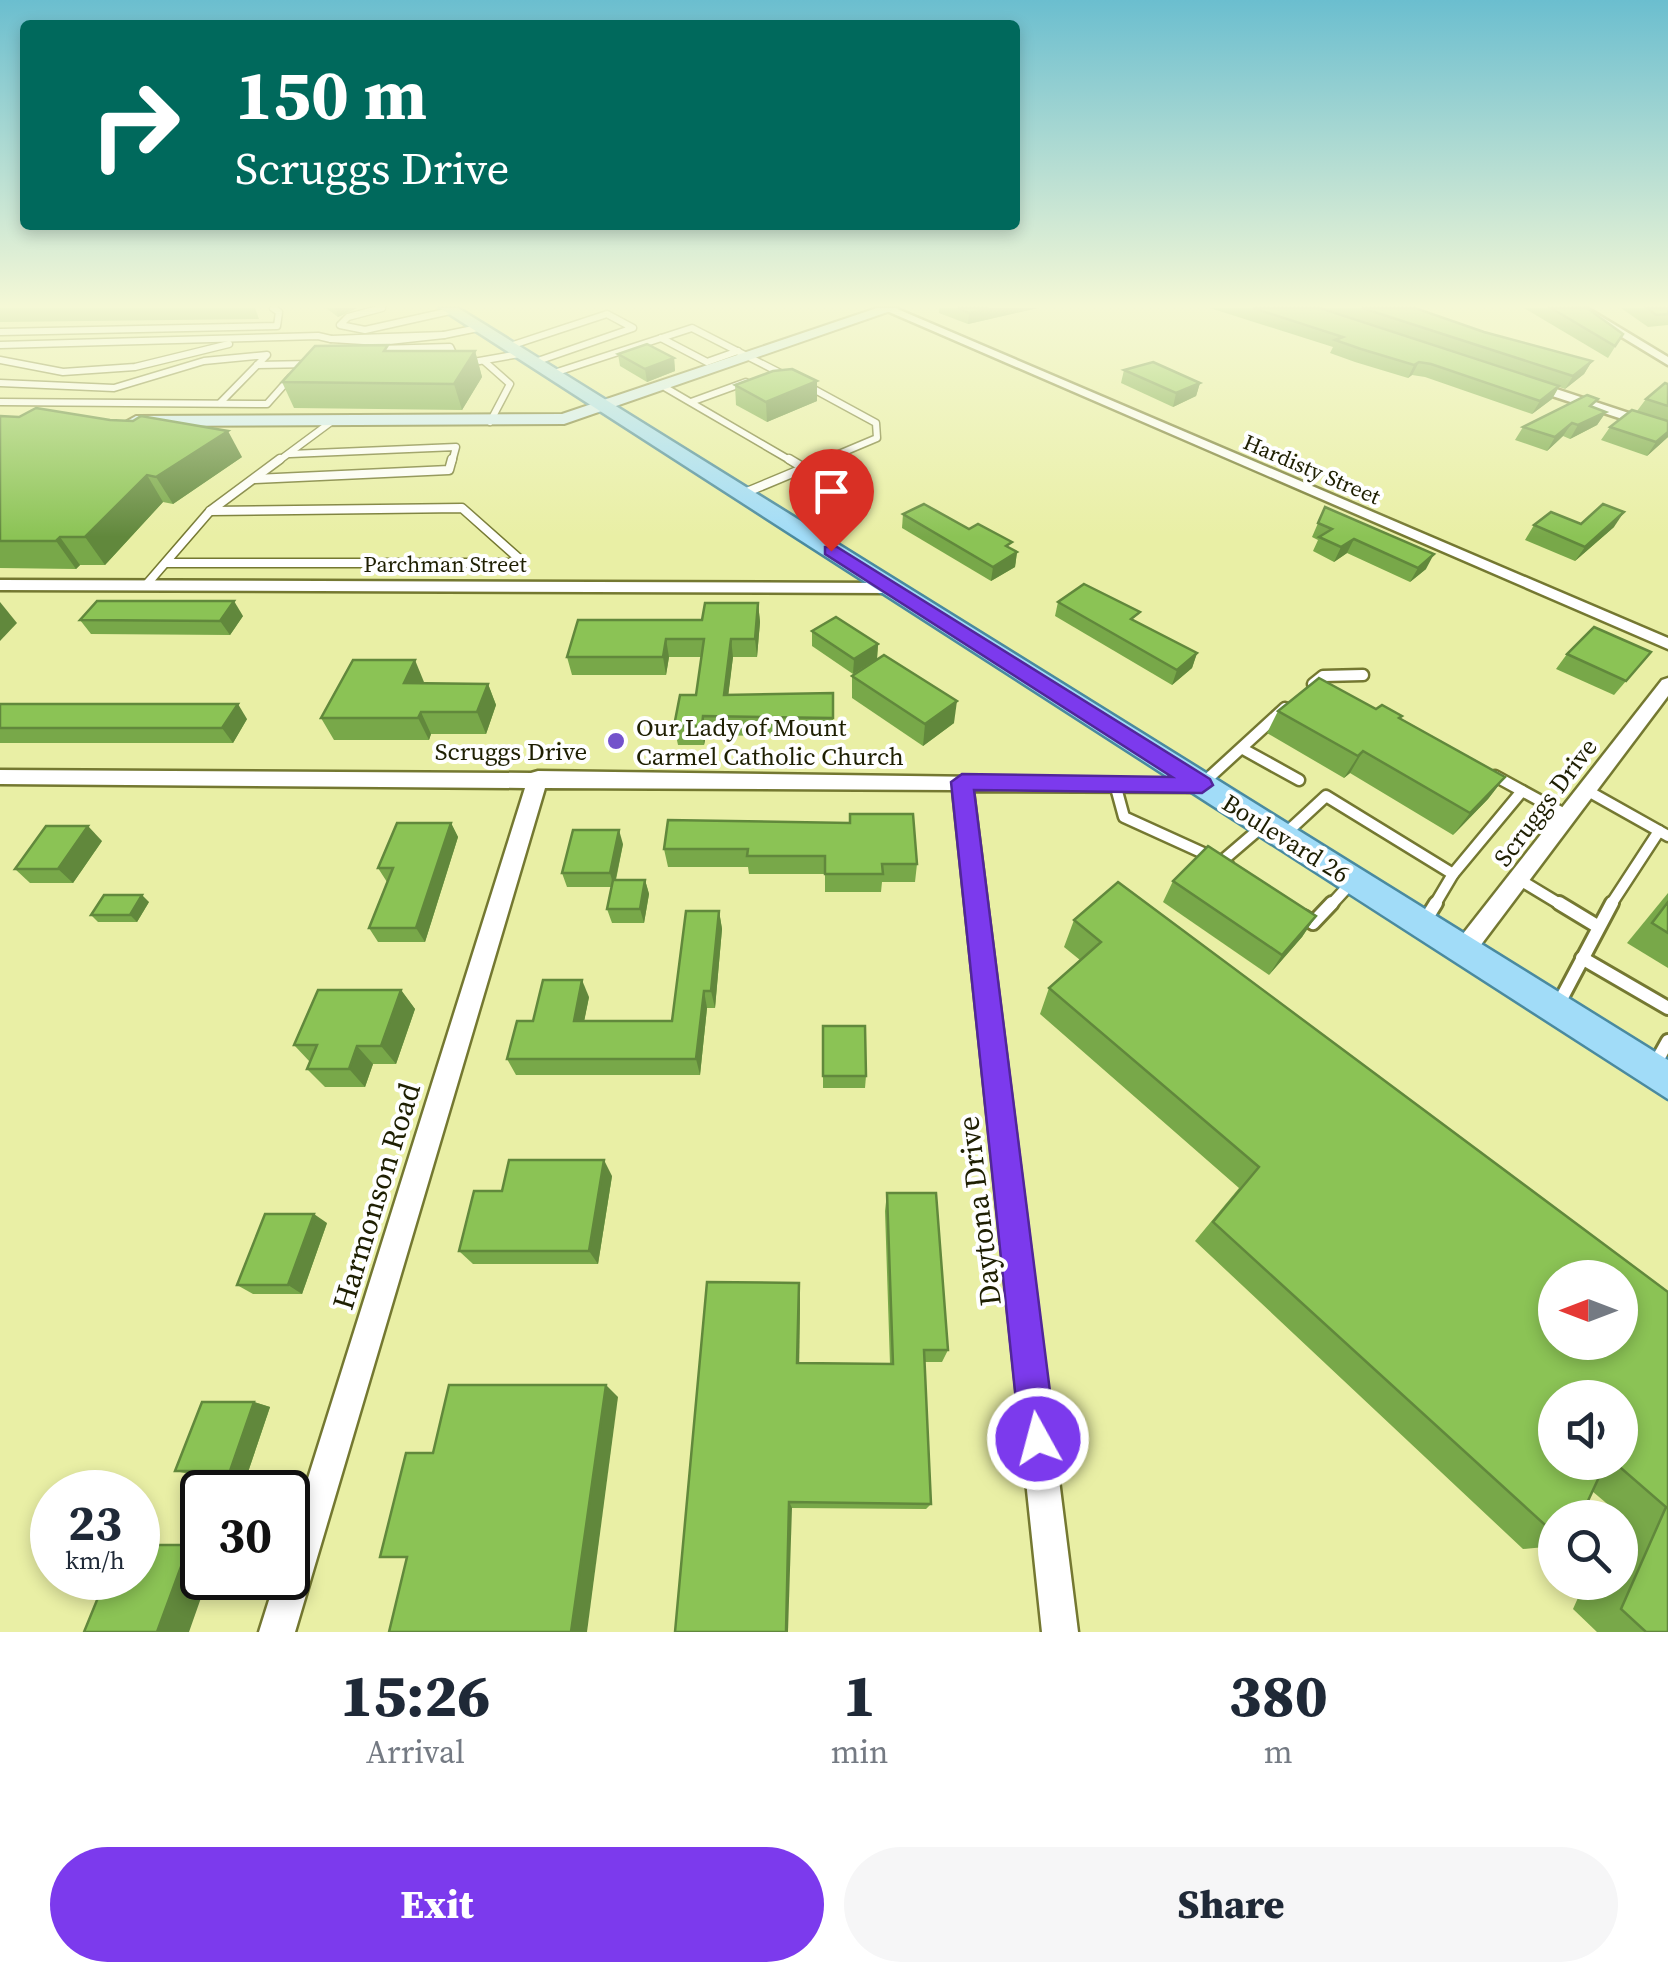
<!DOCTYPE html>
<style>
body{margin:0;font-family:"Source Serif 4",serif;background:#f6f6f7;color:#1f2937;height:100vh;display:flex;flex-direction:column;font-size:38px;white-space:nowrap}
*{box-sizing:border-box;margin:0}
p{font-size:32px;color:#747a83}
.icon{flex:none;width:55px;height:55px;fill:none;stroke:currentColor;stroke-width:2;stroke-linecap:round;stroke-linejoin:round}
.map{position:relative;height:1632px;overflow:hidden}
.sheet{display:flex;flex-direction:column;background:#fff;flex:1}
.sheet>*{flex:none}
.hud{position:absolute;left:20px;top:20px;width:1000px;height:210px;border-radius:10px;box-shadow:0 5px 15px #0003;background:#00695c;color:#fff;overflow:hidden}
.needle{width:65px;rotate:270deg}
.buttons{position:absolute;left:1538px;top:1260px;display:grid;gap:20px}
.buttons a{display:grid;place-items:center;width:100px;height:100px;border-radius:50%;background:#fff;box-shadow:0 5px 15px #0003;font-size:50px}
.speed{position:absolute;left:30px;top:1470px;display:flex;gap:20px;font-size:50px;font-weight:700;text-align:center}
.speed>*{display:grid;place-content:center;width:130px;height:130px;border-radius:50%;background:#fff;box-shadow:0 5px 15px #0003;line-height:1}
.speed small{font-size:25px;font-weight:400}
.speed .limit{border:5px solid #111;border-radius:15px;background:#fff;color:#111}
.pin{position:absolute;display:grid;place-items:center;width:85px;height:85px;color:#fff;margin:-102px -42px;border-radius:50% 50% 50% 0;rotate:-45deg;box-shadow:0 0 10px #0007}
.pin .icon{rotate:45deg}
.me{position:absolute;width:110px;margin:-55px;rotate:353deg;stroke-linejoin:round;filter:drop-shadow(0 0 8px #0008)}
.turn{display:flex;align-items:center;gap:35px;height:210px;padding:0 50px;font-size:45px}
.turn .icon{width:130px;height:130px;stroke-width:2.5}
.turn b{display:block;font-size:70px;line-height:85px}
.eta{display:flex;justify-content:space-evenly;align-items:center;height:170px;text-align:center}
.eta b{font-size:60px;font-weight:800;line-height:70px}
.button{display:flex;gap:20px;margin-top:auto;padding:20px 50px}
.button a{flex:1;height:115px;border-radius:60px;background:#7c3aed;color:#fff;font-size:40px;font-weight:800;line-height:115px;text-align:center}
.button a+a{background:#f6f6f7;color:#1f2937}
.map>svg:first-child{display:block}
</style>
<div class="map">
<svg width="1668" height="1632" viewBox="0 0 1668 1632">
<rect width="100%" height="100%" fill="#e9efa5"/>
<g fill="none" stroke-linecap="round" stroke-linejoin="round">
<defs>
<g id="lane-far3">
<polyline points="382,308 348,317 340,325 365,330 450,311"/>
<polyline points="0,332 277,326 279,312 273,308"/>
<polyline points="444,335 478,328"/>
<polygon points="444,335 380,342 331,339"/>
<polyline points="661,338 707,362 738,351"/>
<polyline points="0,345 318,336 331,339"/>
<polyline points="507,347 607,314 633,328 532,363"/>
<polyline points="378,349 450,347 457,362"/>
<polyline points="0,360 63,372 135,367 229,344"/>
<polyline points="484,361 510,384 490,422"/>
<polyline points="468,363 519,354"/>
<polyline points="257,365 311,364"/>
<polyline points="551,374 692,328 788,377"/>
<polyline points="0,383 114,388 204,361 267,355 220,403"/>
<polyline points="808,386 876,423 877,438 820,462"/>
<polyline points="666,388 793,462"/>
<polyline points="0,402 267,404 291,377"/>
<polyline points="691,402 746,382"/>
<polyline points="290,454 456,447 452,462"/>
<polyline points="277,462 331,422"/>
</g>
<g id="lane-far2">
<polyline points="789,459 804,468"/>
<polyline points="255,479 449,470 452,459"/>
<polyline points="742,494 826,459"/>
<polyline points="166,563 524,563 462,508 210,511"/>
<polyline points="146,585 210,511 280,459"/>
</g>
<g id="lane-far1">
<polyline points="1313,684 1323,676 1363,675"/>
<polyline points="1243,749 1299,780"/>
<polyline points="1495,776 1568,816"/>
<polyline points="1115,784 1124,817 1212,857"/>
<polyline points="1202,784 1285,708"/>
<polyline points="1588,791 1668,836"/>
<polyline points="1285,834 1326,796 1453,874 1434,906"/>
<polyline points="1228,865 1222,861 1264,825"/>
<polyline points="1453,874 1522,791"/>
<polyline points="1520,880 1563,906"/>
<polyline points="1330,906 1352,882"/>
<polyline points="1610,906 1659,831"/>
</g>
<g id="lane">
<polyline points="1559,903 1597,926"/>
<polyline points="1304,917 1313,923 1332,903"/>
<polyline points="1423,924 1436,903"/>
<polyline points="1582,958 1668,1008"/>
<polyline points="1558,1005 1612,903"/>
<polyline points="1654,1066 1668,1041"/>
</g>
<g id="street">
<polygon points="880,308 895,308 1668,638 1668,649"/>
<polygon points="1574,308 1587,308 1668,357 1668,365"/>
<polygon points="1532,381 1668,426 1668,434 1528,388 1528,382"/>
<polygon points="0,580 890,583 898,588 890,593 0,590"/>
<polygon points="1668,678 1668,696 1471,958 1463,961 1455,958 1452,951 1455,944 1662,680"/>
<polygon points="0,770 531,773 538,771 1209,780 1212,785 1202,792 973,791 1078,1632 1042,1632 953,790 545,788 295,1632 259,1632 276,1578 288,1578 288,1542 525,788 0,784"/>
</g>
<polygon id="secondary" points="877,308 899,308 564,424 136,426 127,421 136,416 562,414"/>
<polygon id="primary" points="440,308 458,308 1668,1060 1668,1099"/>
</defs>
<!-- lane-far3 casing -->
<use href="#lane-far3" stroke="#747831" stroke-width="9"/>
<!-- lane-far2 casing -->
<use href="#lane-far2" stroke="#747831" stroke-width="11"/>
<!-- lane-far1 casing -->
<use href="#lane-far1" stroke="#747831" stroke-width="15"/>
<!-- lane casing -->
<use href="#lane" stroke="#747831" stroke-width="18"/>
<!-- street casing -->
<use href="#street" stroke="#747831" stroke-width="5"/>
<!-- secondary casing -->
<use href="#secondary" stroke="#747831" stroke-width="4"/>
<!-- primary casing -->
<use href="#primary" stroke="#4a8a9f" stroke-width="5"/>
<!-- lane-far3 -->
<use href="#lane-far3" stroke="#fff" stroke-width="6"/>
<!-- lane-far2 -->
<use href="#lane-far2" stroke="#fff" stroke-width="8"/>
<!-- lane-far1 -->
<use href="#lane-far1" stroke="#fff" stroke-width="10"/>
<!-- lane -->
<use href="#lane" stroke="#fff" stroke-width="12"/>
<!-- street -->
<use href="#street" fill="#fff" fill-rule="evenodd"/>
<!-- secondary -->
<use href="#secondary" fill="#d0edfb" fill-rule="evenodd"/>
<!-- primary -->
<use href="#primary" fill="#a1dcf8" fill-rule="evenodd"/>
</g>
<!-- wall -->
<g fill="#78a849" fill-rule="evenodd">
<polygon points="0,308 255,308 259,319 0,322"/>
<polygon points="326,308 357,308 338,317"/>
<polygon points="939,308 1038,308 968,324 939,313"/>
<polygon points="1210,308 1415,308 1484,332 1592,361 1584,374 1565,389 1559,387 1552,399 1532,414 1425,377 1412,375 1408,378 1355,362 1330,353 1333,347"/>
<polygon points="1524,308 1587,308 1623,334 1608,358"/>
<polygon points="1621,308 1668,308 1668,325 1648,327"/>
<polygon points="390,351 475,351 482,377 462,410 294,408 282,382"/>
<polygon points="618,354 674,358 675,371 647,382 620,366"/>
<polygon points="1124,370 1200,383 1196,396 1173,407 1121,383"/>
<polygon points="1668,384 1668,437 1647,456 1601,440 1610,427 1637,411 1646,399"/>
<polygon points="735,385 817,401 767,422 736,405"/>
<polygon points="1593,407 1606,412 1597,425 1570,439 1563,436 1547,451 1515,440 1523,427"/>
<polygon points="0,416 242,457 173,504 163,502 105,565 80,565 76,569 0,568"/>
<polygon points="1325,507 1426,569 1410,582 1347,553 1334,562 1313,551 1318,540 1312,537"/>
<polygon points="903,514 969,529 1017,552 1015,567 991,581 902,528"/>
<polygon points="1581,524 1614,527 1575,561 1525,540 1534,525"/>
<polygon points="1058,602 1137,622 1197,653 1192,668 1172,685 1055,616"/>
<polygon points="758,603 760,622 757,657 733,657 728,695 833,693 833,737 706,735 704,745 678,745 674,726 696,695 701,657 669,657 666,675 572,675 567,657"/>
<polygon points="243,616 230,635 91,634 80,620"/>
<polygon points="812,631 878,644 877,659 853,674 812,646"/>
<polygon points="1651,652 1614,695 1556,669 1567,654"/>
<polygon points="852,676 954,723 923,746 852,698"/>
<polygon points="424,682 424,683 488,684 496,705 486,734 431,734 429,740 334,740 321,718"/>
<polygon points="0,704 247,719 233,743 0,743"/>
<polygon points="1376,709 1400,718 1505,777 1488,799 1453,835 1350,773 1344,778 1267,733 1278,711"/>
<polygon points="668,820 917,864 915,882 882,882 881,892 825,892 825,874 749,874 748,867 668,867 664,849"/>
<polygon points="451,823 458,837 425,942 378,942 369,928 387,882 378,868"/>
<polygon points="102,841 73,883 30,883 15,869"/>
<polygon points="623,844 616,880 645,880 649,894 644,923 612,923 607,909 612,887 567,887 562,873"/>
<polygon points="1173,881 1316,916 1302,937 1269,975 1163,902"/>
<polygon points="1668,893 1668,968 1627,943"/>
<polygon points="149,902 137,922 98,922 91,915"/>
<polygon points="719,911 722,929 715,1008 707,1008 700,1075 516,1075 507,1059 589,997 584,1021 672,1021"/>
<path d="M1074,920l594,372v340h-71l-24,-23 12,-27h35v-64h-5l3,-5 -26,-22 -37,27v28l-32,3 -328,-308 44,-53 -199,-174 9,-26 31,-28 -16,-13zM1620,1398v64h-65z"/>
<polygon points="401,990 415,1009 396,1064 373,1064 365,1087 325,1087 307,1069 310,1062 294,1045"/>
<polygon points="823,1026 866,1076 865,1088 823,1088"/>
<polygon points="612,1176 598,1264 473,1264 459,1251 502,1191"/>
<polygon points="887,1193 948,1350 942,1362 924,1362 931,1504 926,1509 792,1508 675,1632 800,1298 799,1363 890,1364 885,1211"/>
<polygon points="327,1223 302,1294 253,1294 237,1285"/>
<polygon points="254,1402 270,1407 247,1475 194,1475 175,1471"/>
</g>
<!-- shaded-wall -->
<g fill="#61883c">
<polygon points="335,308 357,308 338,317"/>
<polygon points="989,308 1038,308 968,324 969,313"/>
<polygon points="475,351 482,377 462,410 454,384"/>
<polygon points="674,358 675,371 647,382 645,369"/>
<polygon points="1592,361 1584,374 1565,389 1573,376"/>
<polygon points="1419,362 1412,375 1408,378 1414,365"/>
<polygon points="817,381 817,401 767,422 766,402"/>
<polygon points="1200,383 1196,396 1173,407 1176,393"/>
<polygon points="1559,386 1552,399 1532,414 1540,401"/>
<polygon points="1606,412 1597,425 1570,439 1578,425"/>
<polygon points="1572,423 1563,436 1547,451 1555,437"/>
<polygon points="228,431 242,457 173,504 156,477"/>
<polygon points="1668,432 1668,437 1647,456 1656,442"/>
<polygon points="147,475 163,502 105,565 85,537"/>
<polygon points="1624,512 1614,527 1575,561 1585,547"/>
<polygon points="60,537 80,565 76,569 56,541"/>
<polygon points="1354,539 1347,553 1334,562 1341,547"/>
<polygon points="1017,552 1015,567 991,581 993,567"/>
<polygon points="1434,554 1426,569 1410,582 1418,568"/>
<polygon points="234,601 243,616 230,635 220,621"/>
<polygon points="0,602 17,623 0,641"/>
<polygon points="758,603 760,622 757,657 755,639"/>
<polygon points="666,639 669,657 666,675 663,657"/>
<polygon points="731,639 733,657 726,714 724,695"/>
<polygon points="878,644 877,659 853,674 854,659"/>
<polygon points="1197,653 1192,668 1172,685 1177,670"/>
<polygon points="415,660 424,682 414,705 404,683"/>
<polygon points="488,684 496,705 486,734 477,712"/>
<polygon points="957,701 954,723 923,746 925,724"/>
<polygon points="238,704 247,719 233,743 222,728"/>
<polygon points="421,712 431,734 429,740 418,718"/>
<polygon points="703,716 706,735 704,745 702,726"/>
<polygon points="1363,751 1350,773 1344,778 1358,756"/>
<polygon points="1505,777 1488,799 1453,835 1470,813"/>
<polygon points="451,823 458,837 425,942 416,928"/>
<polygon points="88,826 102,841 73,883 58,869"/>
<polygon points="619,830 623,844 614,887 610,873"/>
<polygon points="645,880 649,894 644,923 640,909"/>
<polygon points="142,895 149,902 137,922 130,915"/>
<polygon points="719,911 722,929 715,1008 711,991"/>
<polygon points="1316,916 1302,937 1269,975 1282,955"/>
<polygon points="582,980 589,997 581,1037 574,1021"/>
<polygon points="401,990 415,1009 396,1064 381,1046"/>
<polygon points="704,991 707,1008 700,1075 696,1059"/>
<polygon points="357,1046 373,1064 365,1087 349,1069"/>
<polygon points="604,1160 612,1176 598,1264 589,1251"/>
<polygon points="314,1214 327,1223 302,1294 288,1285"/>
<polygon points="799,1283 800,1298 799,1375 797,1363"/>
<polygon points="606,1385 618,1397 587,1632 571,1632"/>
<polygon points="254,1402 270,1407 247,1475 230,1471"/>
<polygon points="789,1502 792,1508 788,1632 786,1632"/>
<polygon points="189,1545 202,1546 202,1578 208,1578 189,1632 157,1632"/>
</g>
<!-- building -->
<g fill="#8bc355" stroke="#61883c" stroke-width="2.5" fill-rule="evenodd">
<polygon points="958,308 989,308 969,313"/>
<polygon points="1253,308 1320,308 1559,386 1540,401 1431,364 1419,362 1414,365 1361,349 1335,340 1343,337"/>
<polygon points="1362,308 1415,308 1484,332 1592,361 1573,376"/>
<polygon points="1551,308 1587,308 1623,334 1615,346"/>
<polygon points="1647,308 1668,308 1668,314 1656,315"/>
<polygon points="647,344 674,358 645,369 618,354"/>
<polygon points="388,345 384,351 475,351 454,384 282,382 315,346"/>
<polygon points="1153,362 1200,383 1176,393 1124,370"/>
<polygon points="792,369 817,381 766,402 735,385 773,371"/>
<polygon points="1665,383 1668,384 1668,406 1646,399"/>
<polygon points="1587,395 1598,399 1590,406 1606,412 1578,425 1572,423 1555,437 1523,427"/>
<polygon points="36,408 110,420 133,421 141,416 228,431 156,477 147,475 85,537 60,537 56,541 0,541 0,416 19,417"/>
<polygon points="1632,410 1668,421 1668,432 1656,442 1610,427"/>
<polygon points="924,504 969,529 978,524 1012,542 1006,546 1017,552 993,567 903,514"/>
<polygon points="1603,504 1624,512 1585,547 1534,525 1551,512 1581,524"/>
<polygon points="1325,507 1434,554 1418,568 1354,539 1341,547 1319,537 1332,529 1318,523"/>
<polygon points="1084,584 1140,612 1131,619 1197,653 1177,670 1058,602"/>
<polygon points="97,601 234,601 220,621 80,620"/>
<polygon points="705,603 758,603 755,639 731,639 724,695 833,693 833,718 703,716 702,726 674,726 680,695 696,695 704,639 666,639 663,657 567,657 578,620 702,620"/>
<polygon points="836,617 878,644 854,659 812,631"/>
<polygon points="1594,627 1651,652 1626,681 1567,654"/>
<polygon points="884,655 957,701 925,724 852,676"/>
<polygon points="353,660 415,660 404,683 488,684 477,712 421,712 418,718 321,718"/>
<polygon points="1319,678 1376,709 1382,705 1402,716 1399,718 1505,777 1470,813 1363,751 1358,756 1278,711"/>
<polygon points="0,704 238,704 222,728 0,728"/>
<polygon points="850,814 913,814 917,864 882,864 883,874 825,874 825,856 747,856 748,849 664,849 668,820 850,823"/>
<polygon points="397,823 451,823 416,928 369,928 393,868 378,868"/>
<polygon points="46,826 88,826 58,869 15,869"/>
<polygon points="573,830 619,830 610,873 562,873"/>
<polygon points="1208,846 1316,916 1282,955 1173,881"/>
<polygon points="613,880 645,880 640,909 607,909"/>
<path d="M1118,882l550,410v340h-22l-25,-23 45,-102 -52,-45h6v-64h-65v64h51l-26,56h-25v16l-342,-312 46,-55 -210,-179 52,-46 -27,-22zM1555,1278h65v64h-65z"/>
<polygon points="104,895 142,895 130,915 91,915"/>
<polygon points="1668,902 1668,933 1652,923"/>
<polygon points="686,911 719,911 711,991 704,991 696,1059 507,1059 517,1021 533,1021 543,980 582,980 574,1021 672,1021"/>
<polygon points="318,990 401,990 381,1046 357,1046 349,1069 307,1069 317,1045 294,1045"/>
<polygon points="823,1026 865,1026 866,1076 823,1076"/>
<polygon points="509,1160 604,1160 589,1251 459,1251 474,1191 502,1191"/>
<polygon points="887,1193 936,1193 948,1350 924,1350 931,1504 789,1502 786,1632 675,1632 707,1282 799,1283 797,1363 893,1364"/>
<polygon points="265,1214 314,1214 288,1285 237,1285"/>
<polygon points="449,1385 606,1385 571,1632 389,1632 407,1557 380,1557 406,1453 433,1453"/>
<polygon points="202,1402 254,1402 230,1471 175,1471"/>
<polygon points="138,1545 189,1545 157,1632 84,1632 106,1578 138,1578"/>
</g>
<!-- sky -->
<linearGradient id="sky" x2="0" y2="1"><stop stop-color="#6bbecf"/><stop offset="0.57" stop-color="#f5f8d6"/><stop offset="1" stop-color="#f5f8d6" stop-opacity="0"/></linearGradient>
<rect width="1668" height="537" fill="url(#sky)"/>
<!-- route -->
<polygon fill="#7c3aed" stroke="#51269a" stroke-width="2.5" points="825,547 837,547 1210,779 1213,785 1202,793 974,790 1056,1439 1051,1452 1038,1457 1025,1452 1020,1439 951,782 962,774 1172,777 825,554"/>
<!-- markers -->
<circle fill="#7352cb" stroke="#fff" stroke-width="4" cx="616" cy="741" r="10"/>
<g text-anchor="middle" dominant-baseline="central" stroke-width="8" stroke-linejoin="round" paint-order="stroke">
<!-- far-street labels -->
<g font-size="22" fill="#1e1f02" stroke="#fff">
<text transform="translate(1312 469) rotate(23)">Hardisty Street</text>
<text x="445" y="564">Parchman Street</text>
</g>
<!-- poi labels -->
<g font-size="25" fill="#1e1f02" stroke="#fff" text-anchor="start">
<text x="636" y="727">Our Lady of Mount<tspan x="636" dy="29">Carmel Catholic Church</tspan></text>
</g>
<!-- street labels -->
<g font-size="25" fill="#1e1f02" stroke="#fff">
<text x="511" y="751">Scruggs Drive</text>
<text transform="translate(1545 802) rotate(-53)">Scruggs Drive</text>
<text transform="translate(1286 838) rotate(32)">Boulevard 26</text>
</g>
<!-- near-street labels -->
<g font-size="30" fill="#1e1f02" stroke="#fff">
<text transform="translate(376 1196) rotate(-73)">Harmonson Road</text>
<text transform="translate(979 1211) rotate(-97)">Daytona Drive</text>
</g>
</g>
</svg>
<div class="buttons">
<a><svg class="needle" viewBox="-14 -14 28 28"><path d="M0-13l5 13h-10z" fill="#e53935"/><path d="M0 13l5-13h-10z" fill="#747a83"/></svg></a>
<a><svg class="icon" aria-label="sound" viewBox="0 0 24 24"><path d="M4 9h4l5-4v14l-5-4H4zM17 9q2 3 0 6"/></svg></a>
<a><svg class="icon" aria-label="search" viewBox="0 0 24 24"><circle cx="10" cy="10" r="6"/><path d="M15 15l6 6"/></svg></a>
</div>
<div class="speed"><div>23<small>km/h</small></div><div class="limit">30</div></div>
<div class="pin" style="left:831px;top:551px;background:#d93025"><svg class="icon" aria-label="arrive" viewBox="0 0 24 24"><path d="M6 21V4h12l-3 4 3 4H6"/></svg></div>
<svg class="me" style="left:1038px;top:1439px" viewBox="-20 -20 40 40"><circle r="17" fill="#7c3aed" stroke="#fff" stroke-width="3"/><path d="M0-11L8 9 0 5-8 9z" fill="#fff"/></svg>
<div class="hud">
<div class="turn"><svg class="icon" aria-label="right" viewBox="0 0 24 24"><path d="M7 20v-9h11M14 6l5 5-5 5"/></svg><div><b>150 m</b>Scruggs Drive</div></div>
</div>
</div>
<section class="sheet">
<div class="eta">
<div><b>15:26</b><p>Arrival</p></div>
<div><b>1</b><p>min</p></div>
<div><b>380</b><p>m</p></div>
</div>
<div class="button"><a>Exit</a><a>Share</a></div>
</section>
